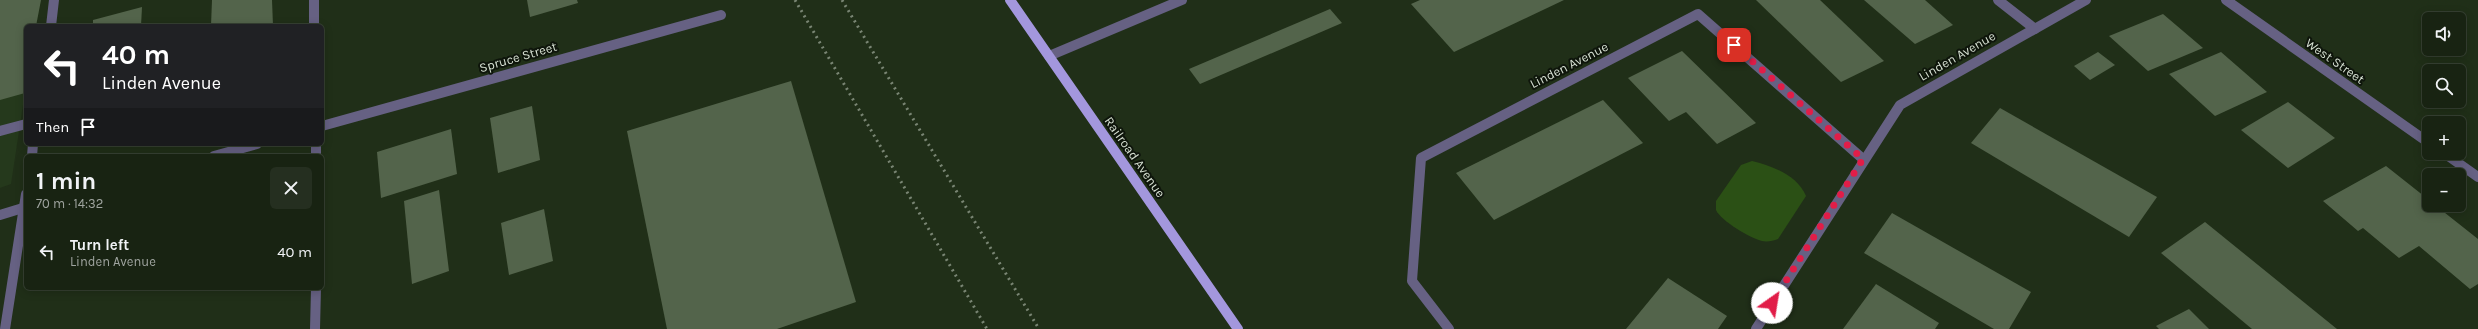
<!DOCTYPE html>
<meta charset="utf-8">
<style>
body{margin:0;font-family:Karla,sans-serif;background:#252f20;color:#f1f3f6;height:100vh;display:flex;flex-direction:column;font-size:15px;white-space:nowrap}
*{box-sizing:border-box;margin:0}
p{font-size:13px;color:#9fa49f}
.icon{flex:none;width:22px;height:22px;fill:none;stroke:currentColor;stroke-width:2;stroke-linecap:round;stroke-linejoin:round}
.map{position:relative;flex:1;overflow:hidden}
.details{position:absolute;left:24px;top:154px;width:300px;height:136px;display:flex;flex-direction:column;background:#182312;border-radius:6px;box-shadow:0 2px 10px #0003,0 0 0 1px #364032}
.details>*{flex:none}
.top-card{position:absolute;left:24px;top:24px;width:300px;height:122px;border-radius:6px;box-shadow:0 2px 10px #0003,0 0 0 1px #364032;background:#202124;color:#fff;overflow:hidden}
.fabs{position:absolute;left:2422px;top:12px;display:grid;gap:8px}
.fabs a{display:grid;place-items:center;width:44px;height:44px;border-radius:6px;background:#182312;box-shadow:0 2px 10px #0003,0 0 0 1px #364032;font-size:20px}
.pin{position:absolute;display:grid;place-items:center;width:34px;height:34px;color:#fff;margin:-17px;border-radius:8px;box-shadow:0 2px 6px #0006}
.me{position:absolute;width:44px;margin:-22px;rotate:32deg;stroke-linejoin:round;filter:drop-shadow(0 0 3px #0008)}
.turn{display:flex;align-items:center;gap:14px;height:84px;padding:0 12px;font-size:18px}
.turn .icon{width:52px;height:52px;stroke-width:2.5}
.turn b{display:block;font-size:28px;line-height:34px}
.then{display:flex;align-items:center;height:38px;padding:0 12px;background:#0003;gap:8px;font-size:15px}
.round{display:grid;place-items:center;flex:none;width:42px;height:42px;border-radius:6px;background:#252f20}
.summary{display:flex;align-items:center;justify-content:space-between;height:68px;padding:0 12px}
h1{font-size:24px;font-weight:700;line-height:30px}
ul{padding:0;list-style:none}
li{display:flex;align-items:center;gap:12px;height:60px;padding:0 12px}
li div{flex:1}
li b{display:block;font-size:15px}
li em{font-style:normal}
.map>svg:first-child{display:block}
</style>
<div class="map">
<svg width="2478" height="329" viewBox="0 0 2478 329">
<rect width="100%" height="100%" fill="#202f18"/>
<!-- built -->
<polygon fill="#25391c" points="0,0 41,0 36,26 26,26 26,85 11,184 0,188"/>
<!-- green -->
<path fill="#2b5015" d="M1752,161c20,5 45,14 54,35l-28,43c-5,2 -11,3 -16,2 -12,-3 -41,-20 -46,-31v-9l25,-36z"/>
<!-- building -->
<g fill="#53644b">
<polygon points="0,0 41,0 36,26 26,26 25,93 0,100"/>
<polygon points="212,0 272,0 273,26 211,26"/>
<polygon points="527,0 577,0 578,3 530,17"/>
<polygon points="1420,0 1564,0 1454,52 1411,4"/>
<polygon points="1756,0 1820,0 1884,61 1841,82"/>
<polygon points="1864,0 1925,0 1953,25 1915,44"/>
<polygon points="142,7 141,26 93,26 93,20"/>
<polygon points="1330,9 1342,23 1200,84 1189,69"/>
<polygon points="2163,14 2203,48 2148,71 2109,36"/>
<polygon points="1682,51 1756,123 1717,144 1686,112 1669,121 1628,78"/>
<polygon points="2098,52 2115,65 2090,80 2074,66"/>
<polygon points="2221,52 2267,92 2215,116 2169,74"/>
<polygon points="791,81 856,302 777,329 667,329 627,131"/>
<polygon points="1603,100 1643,143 1494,220 1456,173"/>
<polygon points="2288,102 2335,138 2288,168 2241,130"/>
<polygon points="532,106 540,160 498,173 490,118"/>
<polygon points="2000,108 2157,197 2129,237 1971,143"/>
<polygon points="451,129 457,174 381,198 377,152"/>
<polygon points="2386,166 2429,200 2429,205 2435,205 2478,239 2478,284 2470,289 2419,246 2399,258 2363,228 2358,231 2323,201"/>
<polygon points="439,190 449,271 412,284 404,201"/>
<polygon points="544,209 553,261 509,275 501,223"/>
<polygon points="1892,213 2031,292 2009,329 1994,329 1864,253"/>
<polygon points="2205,222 2337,329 2252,329 2161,253"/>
<polygon points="1668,278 1727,316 1718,329 1626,329"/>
<polygon points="1876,284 1939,323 1935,329 1843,329"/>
<polygon points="2189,309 2209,329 2159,329 2156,326"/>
</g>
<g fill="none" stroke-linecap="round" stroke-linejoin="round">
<!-- minor -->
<g stroke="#666183" stroke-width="10">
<polyline points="314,0 314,26"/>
<polyline points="1998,0 2035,29"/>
<polyline points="2226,0 2429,143"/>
<polyline points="51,26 54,0"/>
<polyline points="1049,56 1182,0"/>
<polyline points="322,126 721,15"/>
<polyline points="0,131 26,124"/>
<polyline points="316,144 316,156"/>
<polyline points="2444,153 2478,177"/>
<polyline points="32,156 33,144"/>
<polyline points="214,156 257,144"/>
<polyline points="0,215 26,207"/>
<polyline points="5,329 26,194"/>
<polyline points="315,329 316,288"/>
<polyline points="1449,329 1412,281 1421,158 1698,14 1863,159"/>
<polyline points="1756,329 1900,105 2086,0"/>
</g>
<!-- major -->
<polyline stroke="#a397dd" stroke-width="10" points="1010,0 1238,329"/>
<!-- rail -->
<g stroke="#798573" stroke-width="3" stroke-dasharray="2 4" stroke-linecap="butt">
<polyline points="795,0 987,329"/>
<polyline points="842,0 1039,329"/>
</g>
</g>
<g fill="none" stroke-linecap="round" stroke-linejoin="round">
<!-- route -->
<polyline stroke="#e11d48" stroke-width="7" stroke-dasharray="0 12.6" points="1734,45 1863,159 1772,303"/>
</g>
<g text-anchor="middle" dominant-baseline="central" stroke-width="4" stroke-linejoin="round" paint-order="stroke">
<!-- street labels -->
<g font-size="13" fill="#d5dfd1" stroke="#0e150b">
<text transform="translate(1957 56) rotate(-30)">Linden Avenue</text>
<text transform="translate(518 57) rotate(-16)">Spruce Street</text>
<text transform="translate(2335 61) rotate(35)">West Street</text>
<text transform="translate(1569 65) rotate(-27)">Linden Avenue</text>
<text transform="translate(1135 157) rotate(55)">Railroad Avenue</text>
</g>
</g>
</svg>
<div class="fabs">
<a><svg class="icon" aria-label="sound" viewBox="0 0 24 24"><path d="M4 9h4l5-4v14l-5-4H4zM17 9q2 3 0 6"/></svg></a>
<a><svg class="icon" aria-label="search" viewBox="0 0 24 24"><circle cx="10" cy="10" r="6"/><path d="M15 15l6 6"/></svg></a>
<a>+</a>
<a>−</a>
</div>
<div class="pin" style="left:1734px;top:45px;background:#d93025"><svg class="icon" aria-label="arrive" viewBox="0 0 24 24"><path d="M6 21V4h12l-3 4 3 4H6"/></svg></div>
<svg class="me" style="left:1772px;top:303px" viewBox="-20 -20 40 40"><circle r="19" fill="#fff"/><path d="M0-13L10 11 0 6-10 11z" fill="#e11d48"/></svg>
<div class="top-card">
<div class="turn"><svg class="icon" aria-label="left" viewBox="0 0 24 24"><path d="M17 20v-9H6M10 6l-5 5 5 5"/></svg><div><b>40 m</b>Linden Avenue</div></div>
<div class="then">Then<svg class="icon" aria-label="arrive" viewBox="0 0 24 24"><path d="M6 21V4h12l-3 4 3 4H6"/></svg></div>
</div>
<section class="details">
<div class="summary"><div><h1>1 min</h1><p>70 m · 14:32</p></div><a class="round"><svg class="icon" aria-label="close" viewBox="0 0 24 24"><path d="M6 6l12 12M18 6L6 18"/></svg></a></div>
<ul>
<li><svg class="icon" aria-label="left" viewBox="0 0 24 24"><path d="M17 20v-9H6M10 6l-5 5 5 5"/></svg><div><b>Turn left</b><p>Linden Avenue</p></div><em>40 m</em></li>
</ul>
</section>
</div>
